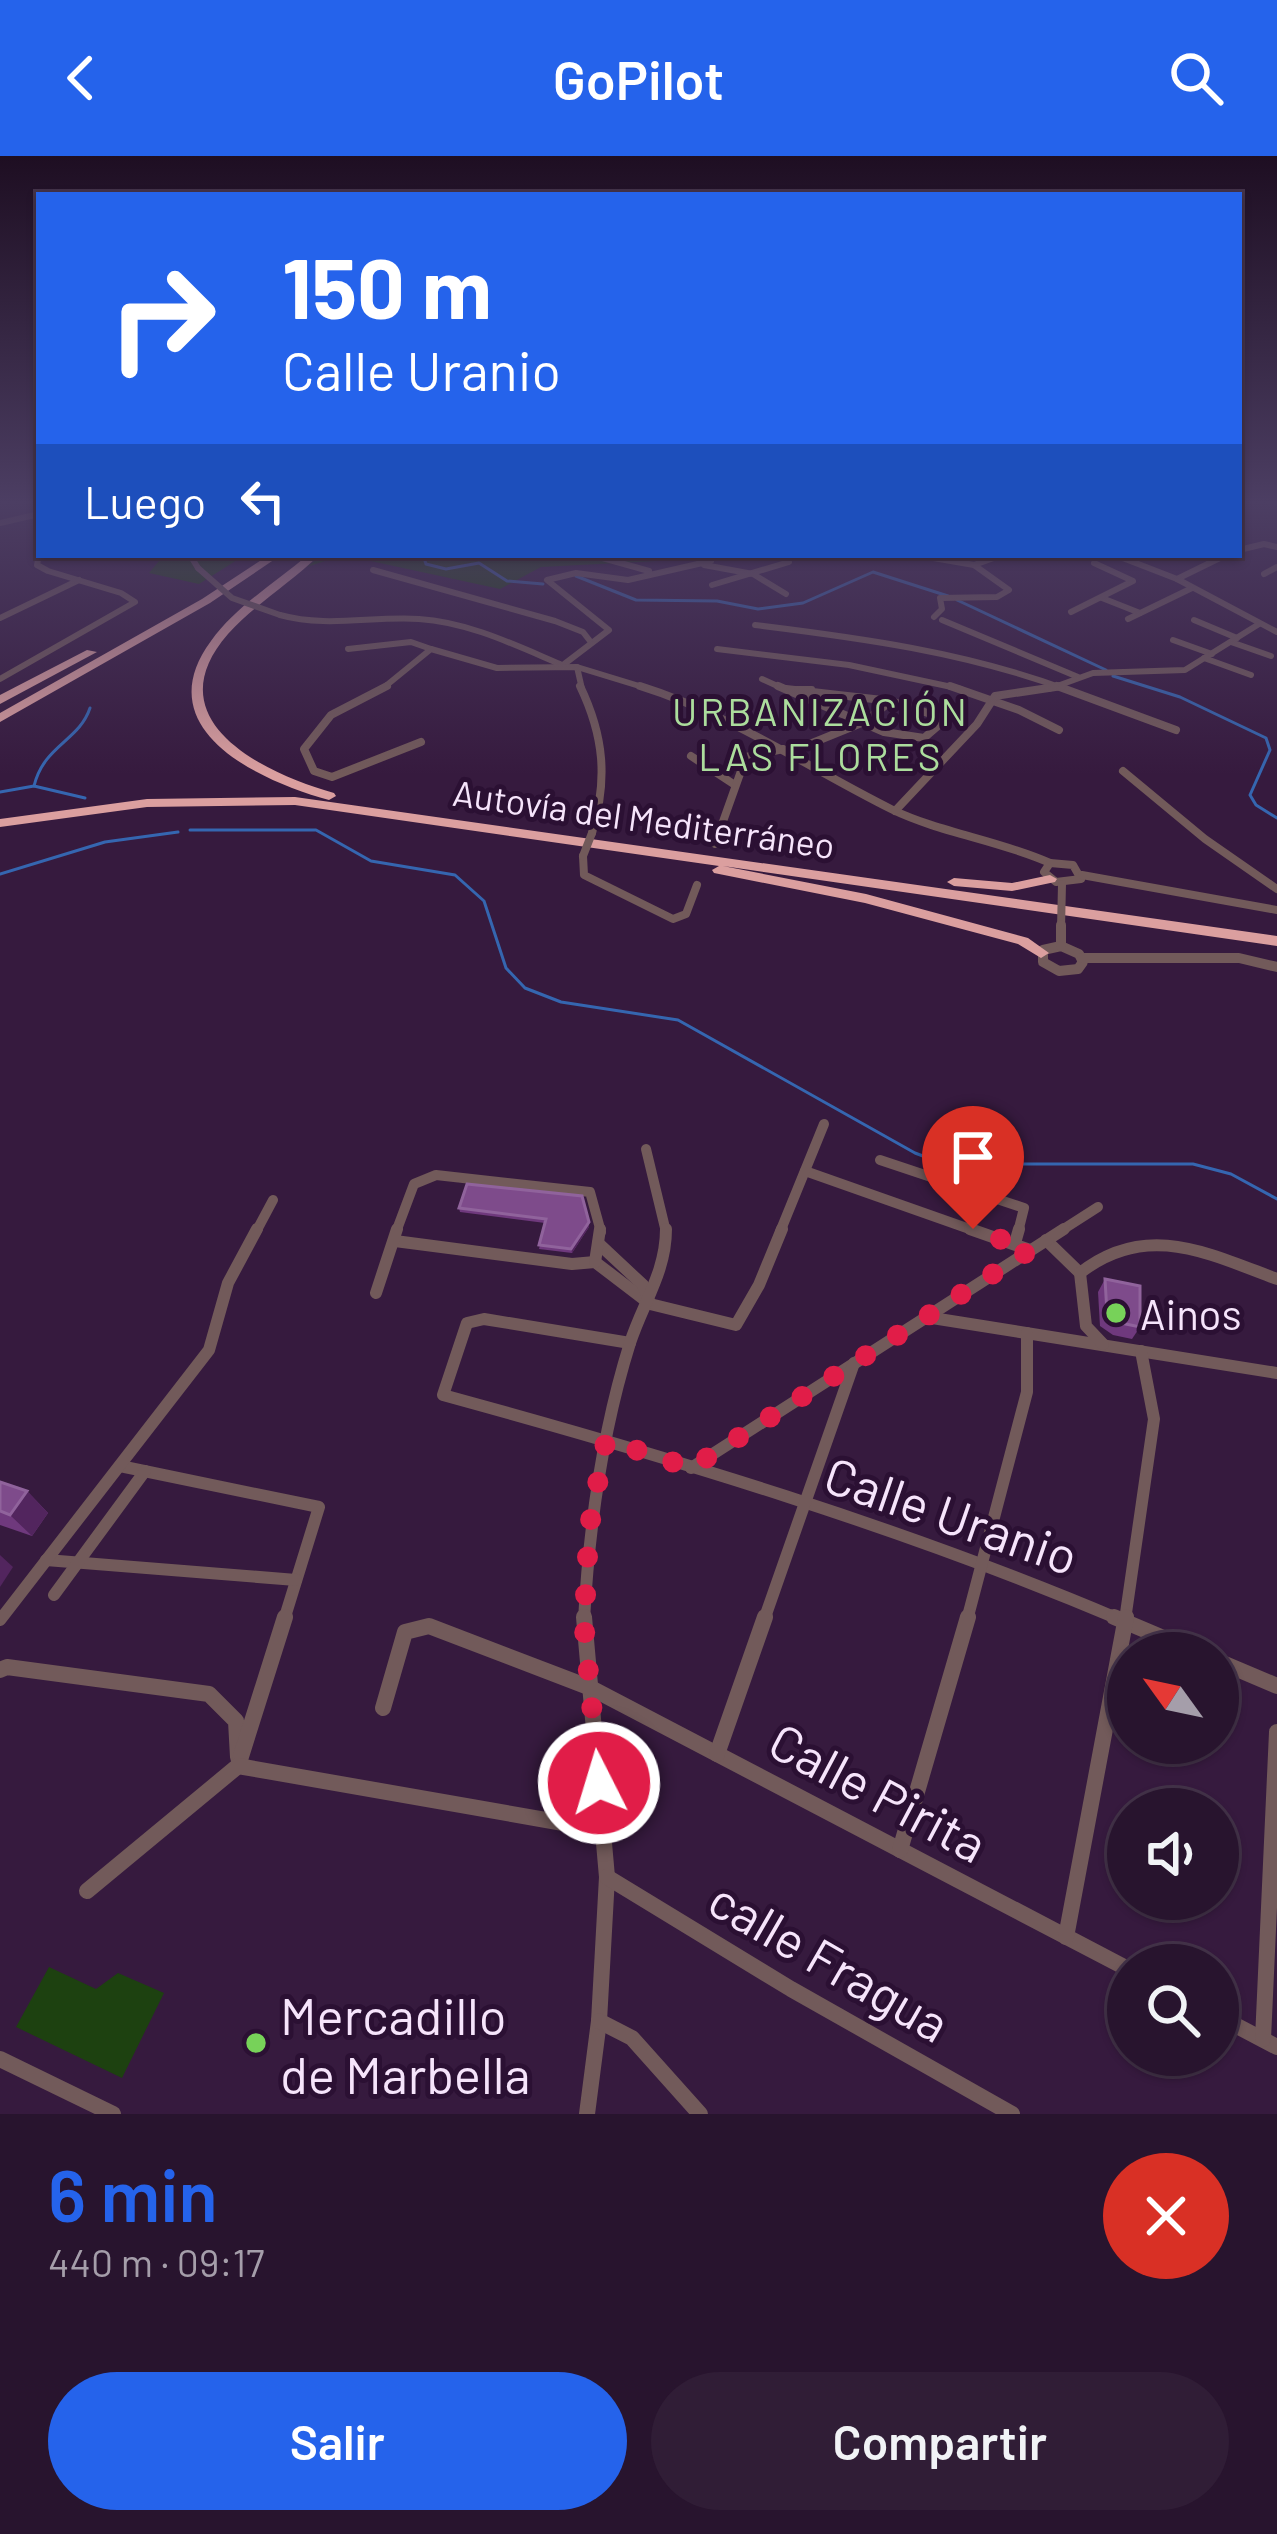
<!DOCTYPE html>
<html lang="es">
<meta charset="utf-8">
<style>
body{margin:0;font-family:Barlow,sans-serif;background:#301d36;color:#f1f3f6;height:100vh;display:flex;flex-direction:column;font-size:45px;white-space:nowrap}
*{box-sizing:border-box;margin:0}
p{font-size:39px;color:#a59eaa}
.icon{flex:none;width:66px;height:66px;fill:none;stroke:currentColor;stroke-width:2;stroke-linecap:round;stroke-linejoin:round}
.map{position:relative;height:1958px;overflow:hidden}
.panel{display:flex;flex-direction:column;background:#28142e;flex:1}
.panel>*{flex:none}
.banner{position:absolute;left:36px;top:36px;width:1206px;height:366px;border-radius:0px;box-shadow:0 3px 9px #0004,0 0 0 3px #44334a;background:#2563eb;color:#fff;overflow:hidden}
.needle{width:78px;rotate:303deg}
.buttons{position:absolute;left:1107px;top:1476px;display:grid;gap:24px}
.buttons a{display:grid;place-items:center;width:132px;height:132px;border-radius:50%;background:#28142e;box-shadow:0 3px 9px #0004,0 0 0 3px #44334a;font-size:60px}
.pin{position:absolute;display:grid;place-items:center;width:102px;height:102px;color:#fff;margin:-123px -51px;border-radius:50% 50% 50% 0;rotate:-45deg;box-shadow:0 0 12px #0007}
.pin .icon{rotate:45deg}
.me{position:absolute;width:132px;margin:-66px;rotate:355deg;stroke-linejoin:round;filter:drop-shadow(0 0 9px #0008)}
.turn{display:flex;align-items:center;gap:42px;height:252px;padding:0 48px;font-size:54px}
.turn .icon{width:156px;height:156px;stroke-width:2.5}
.turn b{display:block;font-size:84px;line-height:102px}
.then{display:flex;align-items:center;height:114px;padding:0 48px;background:#0003;gap:24px;font-size:45px}
.round{display:grid;place-items:center;flex:none;width:126px;height:126px;border-radius:63px;background:#301d36}
.overview{display:flex;align-items:center;justify-content:space-between;height:204px;padding:0 48px}
h1{font-size:72px;font-weight:600;line-height:90px;color:#2563eb}
.button{display:flex;gap:24px;margin-top:auto;padding:24px 48px}
.button a{flex:1;height:138px;border-radius:72px;background:#2563eb;color:#fff;font-size:48px;font-weight:600;line-height:138px;text-align:center}
.button a+a{background:#301d36;color:#f1f3f6}
header{display:flex;justify-content:space-between;align-items:center;height:156px;padding:0 48px;background:#2563eb;color:#fff;font-size:54px;font-weight:600}
.map>svg:first-child{display:block}
</style>
<header><svg class="icon" aria-label="back" viewBox="0 0 24 24"><path d="M15 5l-7 7 7 7"/></svg>GoPilot<svg class="icon" aria-label="search" viewBox="0 0 24 24"><circle cx="10" cy="10" r="6"/><path d="M15 15l6 6"/></svg></header>
<div class="map">
<svg width="1277" height="1958" viewBox="0 0 1277 1958">
<rect width="100%" height="100%" fill="#361a3e"/>
<!-- green -->
<g fill="#1d4110">
<polygon points="164,399 245,399 199,428 149,417"/>
<polygon points="322,399 693,399 677,404 541,411 500,433 343,399 307,411"/>
<polygon points="49,1811 96,1833 118,1817 164,1837 122,1922 16,1871"/>
</g>
<g fill="none" stroke-linecap="round" stroke-linejoin="round">
<!-- stream -->
<g stroke="#3566b0" stroke-width="3">
<polyline points="1270,345 1277,348"/>
<polyline points="423,399 426,408 446,413 479,407 507,425 543,428"/>
<polyline points="576,420 636,444 717,445 758,453 803,447 873,416 948,440"/>
<polyline points="957,444 1106,514"/>
<polyline points="1113,520 1180,541 1266,582 1270,594 1250,639 1256,649 1277,662"/>
<polyline points="0,636 34,630"/>
<path d="M85,642l-51,-12c10,-41 45,-45 56,-78"/>
<polyline points="190,674 316,674 371,705 455,719 484,745 506,812 525,832 561,846 678,864 915,997 944,1008 1193,1008 1231,1018 1277,1043"/>
<polyline points="0,718 105,686 178,676"/>
</g>
<!-- minor-far4 -->
<g stroke="#725a5a" stroke-width="6">
<polyline points="0,367 39,358"/>
<polyline points="1239,394 1264,388 1277,391"/>
<polyline points="190,399 198,412"/>
<polyline points="592,399 649,415"/>
<polyline points="916,399 974,409 1009,434 997,441 940,442 942,453 934,461"/>
<polyline points="1115,399 1177,423 1277,476"/>
<polyline points="704,409 753,418 786,438"/>
<polyline points="974,409 1002,399"/>
<polyline points="373,414 555,465 583,476 590,485"/>
<polyline points="1264,418 1277,411"/>
<polyline points="1177,423 1226,399"/>
<polyline points="712,429 789,406"/>
<polyline points="1102,442 1140,457"/>
<polyline points="1071,456 1133,425 1094,407"/>
<path d="M280,459c47,13 91,1 139,4 49,3 96,26 141,45"/>
<polyline points="0,462 79,424"/>
<polyline points="1128,463 1192,432"/>
<polyline points="942,464 1078,521"/>
<polyline points="1194,464 1237,482"/>
<path d="M755,469c106,13 209,27 310,64"/>
<polyline points="1173,484 1212,498"/>
<polyline points="1231,486 1271,500"/>
<polyline points="348,493 411,486 431,493"/>
<polyline points="717,493 849,509 961,533"/>
<polyline points="1204,502 1251,519"/>
<polyline points="563,509 609,474 547,424 576,417 628,424 711,405"/>
<polyline points="577,511 582,533"/>
<polyline points="0,523 135,446 121,437 48,415 37,409 39,399"/>
<polyline points="762,523 784,533"/>
<polyline points="382,533 431,493 497,512 577,511 649,533"/>
<polyline points="786,533 812,533"/>
<polyline points="1049,533 1093,517 1185,514 1259,468"/>
</g>
<!-- minor-far3 -->
<g stroke="#725a5a" stroke-width="8">
<polyline points="387,530 331,559 304,593 314,615 332,621 421,586"/>
<path d="M580,530c24,50 28,93 12,147"/>
<path d="M640,530c90,28 167,81 251,123 49,24 108,31 159,54"/>
<polyline points="778,530 884,576 924,582 946,563 891,545 786,533"/>
<polyline points="950,530 1019,554 1059,574"/>
<polyline points="1057,530 1176,574"/>
<polyline points="790,596 864,566 891,545"/>
<polyline points="691,600 735,629"/>
<polyline points="1123,615 1205,683 1277,733"/>
<polyline points="895,655 977,568 995,540 1062,530"/>
<polyline points="715,688 746,601 783,593"/>
<polyline points="583,700 584,719 673,763 686,758 697,729"/>
<polygon points="1050,707 1073,709 1081,723 1056,726 1044,716"/>
<polyline points="1082,719 1277,754"/>
</g>
<!-- minor-far2 -->
<g stroke="#725a5a" stroke-width="10">
<polygon points="1061,790 1079,798 1083,806 1078,813 1059,815 1043,806 1043,794"/>
<polyline points="1082,802 1239,802 1277,811"/>
<polyline points="646,993 666,1076"/>
<polyline points="880,1004 1024,1052 1018,1076"/>
<polyline points="805,1015 978,1076"/>
<polyline points="256,1076 273,1044"/>
<polyline points="396,1076 414,1028 436,1019 590,1036 601,1076"/>
<polyline points="780,1076 824,968"/>
<polyline points="1059,1076 1098,1051"/>
</g>
<!-- minor-far1 -->
<g stroke="#725a5a" stroke-width="12">
<polyline points="970,1073 1030,1094"/>
<polyline points="1046,1084 1080,1117"/>
<polyline points="395,1085 572,1108 595,1106 650,1148 736,1169 759,1129 782,1073"/>
<polyline points="598,1087 643,1129 649,1145"/>
<polyline points="1015,1087 1019,1073"/>
<polyline points="595,1106 600,1073"/>
<polyline points="376,1137 397,1073"/>
<polyline points="926,1161 1277,1217"/>
<path d="M630,1187l-146,-24 -17,4 -24,72c230,63 459,132 678,225"/>
<path d="M1103,1188l-17,-18 -6,-53c66,-52 127,-20 197,6"/>
<polyline points="120,1310 319,1351 284,1464"/>
<polyline points="691,1312 1064,1073"/>
<polyline points="46,1404 296,1424"/>
<polyline points="54,1439 145,1315"/>
<polyline points="0,1464 209,1194 228,1127 257,1073"/>
<path d="M584,1464c5,-92 18,-188 46,-277 13,-40 36,-71 36,-114"/>
<polyline points="764,1464 854,1207"/>
<polyline points="967,1464 1027,1236 1027,1177"/>
<polyline points="1125,1464 1154,1263 1141,1195"/>
</g>
<!-- minor -->
<g stroke="#725a5a" stroke-width="16">
<polyline points="584,1461 607,1721 599,1865 587,1958"/>
<polyline points="1114,1461 1199,1497"/>
<polyline points="1218,1505 1277,1530"/>
<polyline points="0,1514 7,1511 209,1538 236,1565 238,1601"/>
<polyline points="383,1552 405,1476 429,1470 591,1532 1128,1813"/>
<polyline points="717,1598 765,1461"/>
<polyline points="238,1610 285,1461"/>
<polyline points="900,1694 968,1461"/>
<polyline points="607,1721 791,1833 1012,1958"/>
<polyline points="87,1735 238,1610 603,1674"/>
<polyline points="1066,1781 1126,1461"/>
<polyline points="1218,1860 1277,1891"/>
<polyline points="599,1865 632,1882 700,1958"/>
<polyline points="1263,1883 1277,1576"/>
<polyline points="0,1903 113,1958"/>
</g>
<!-- motorway -->
<g fill="#db9f9f" fill-rule="evenodd">
<polygon points="269,399 281,399 210,447 0,566 0,557 202,443"/>
<path d="M308,399h11c-28,28 -64,49 -91,79 -75,86 35,139 106,159l2,3 -7,4c-70,-19 -183,-71 -118,-159 25,-35 64,-58 97,-86z"/>
<polygon points="87,494 97,496 0,548 0,539"/>
<polygon points="295,641 1277,780 1277,790 723,710 866,738 1028,782 1049,797 1041,802 1018,788 865,747 714,717 712,714 719,710 295,649 147,651 0,671 0,663 147,643"/>
<polygon points="1050,719 1057,723 1055,726 1012,735 954,730 947,726 954,722 1012,727"/>
</g>
<!-- minor-bridge-far2 -->
<polyline stroke="#725a5a" stroke-width="6" points="198,412 232,442 280,459"/>
<!-- minor-bridge-far1 -->
<g stroke="#725a5a" stroke-width="8">
<polyline points="583,700 592,677"/>
<polyline points="1061,772 1062,728"/>
</g>
<!-- minor-bridge -->
<polyline stroke="#725a5a" stroke-width="10" points="1061,790 1061,769"/>
</g>
<!-- wall -->
<g fill="#6f397d">
<polygon points="459,1052 589,1066 589,1071 572,1097 539,1093 545,1067 460,1056"/>
<polygon points="1105,1123 1140,1171 1132,1183 1113,1179 1100,1170 1098,1136"/>
<polygon points="0,1326 27,1335 48,1357 32,1380 0,1369"/>
</g>
<!-- shaded-wall -->
<g fill="#52255e">
<polygon points="589,1066 589,1071 572,1097 571,1093"/>
<polygon points="27,1335 48,1357 32,1380 10,1359"/>
<polygon points="0,1399 13,1411 0,1431"/>
</g>
<!-- building -->
<g fill="#7e4b8b" stroke="#90639c" stroke-width="3">
<polygon points="467,1028 582,1040 589,1066 571,1093 539,1089 546,1063 459,1052"/>
<polygon points="1105,1123 1140,1130 1140,1171 1121,1167 1107,1157"/>
<polygon points="0,1326 27,1335 10,1359 0,1355"/>
</g>
<!-- sky -->
<linearGradient id="sky" x2="0" y2="1"><stop stop-color="#1e0e22"/><stop offset="0.56" stop-color="#4c3e63"/><stop offset="1" stop-color="#4c3e63" stop-opacity="0"/></linearGradient>
<rect width="1277" height="619" fill="url(#sky)"/>
<g fill="none" stroke-linecap="round" stroke-linejoin="round">
<!-- route -->
<polyline stroke="#e11d48" stroke-width="21" stroke-dasharray="0 37.8" points="599,1627 584,1469 589,1372 606,1284 691,1312 1030,1094 973,1073"/>
</g>
<!-- markers -->
<g fill="#77d259" stroke="#2b1033" stroke-width="4.5">
<circle cx="1116" cy="1157" r="12"/>
<circle cx="256" cy="1887" r="12"/>
</g>
<g text-anchor="middle" dominant-baseline="central" stroke-width="10" stroke-linejoin="round" paint-order="stroke">
<!-- far-street labels -->
<g font-size="36" fill="#f6e4fb" stroke="#2b1033">
<text transform="translate(644 662) rotate(8)">Autovía del Mediterráneo</text>
</g>
<!-- far-neighbourhood labels -->
<g font-size="39" letter-spacing="3" fill="#acdd9d" stroke="#2b1033">
<text x="821" y="554">URBANIZACIÓN<tspan x="821" dy="45">LAS FLORES</tspan></text>
</g>
<!-- poi labels -->
<g font-size="42" fill="#f6e4fb" stroke="#2b1033" text-anchor="start">
<text x="1140" y="1157">Ainos</text>
</g>
<!-- near-street labels -->
<g font-size="51" fill="#f6e4fb" stroke="#2b1033">
<text transform="translate(952 1358) rotate(19)">Calle Uranio</text>
<text transform="translate(879 1635) rotate(28)">Calle Pirita</text>
<text transform="translate(830 1804) rotate(30)">calle Fragua</text>
</g>
<!-- near-poi labels -->
<g font-size="51" fill="#f6e4fb" stroke="#2b1033" text-anchor="start">
<text x="280" y="1858">Mercadillo<tspan x="280" dy="59">de Marbella</tspan></text>
</g>
</g>
</svg>
<div class="buttons">
<a><svg class="needle" viewBox="-14 -14 28 28"><path d="M0-13l5 13h-10z" fill="#e53935"/><path d="M0 13l5-13h-10z" fill="#a59eaa"/></svg></a>
<a><svg class="icon" aria-label="sound" viewBox="0 0 24 24"><path d="M4 9h4l5-4v14l-5-4H4zM17 9q2 3 0 6"/></svg></a>
<a><svg class="icon" aria-label="search" viewBox="0 0 24 24"><circle cx="10" cy="10" r="6"/><path d="M15 15l6 6"/></svg></a>
</div>
<div class="pin" style="left:973px;top:1073px;background:#d93025"><svg class="icon" aria-label="arrive" viewBox="0 0 24 24"><path d="M6 21V4h12l-3 4 3 4H6"/></svg></div>
<svg class="me" style="left:599px;top:1627px" viewBox="-20 -20 40 40"><circle r="17" fill="#e11d48" stroke="#fff" stroke-width="3"/><path d="M0-11L8 9 0 5-8 9z" fill="#fff"/></svg>
<div class="banner">
<div class="turn"><svg class="icon" aria-label="right" viewBox="0 0 24 24"><path d="M7 20v-9h11M14 6l5 5-5 5"/></svg><div><b>150 m</b>Calle Uranio</div></div>
<div class="then">Luego<svg class="icon" aria-label="left" viewBox="0 0 24 24"><path d="M17 20v-9H6M10 6l-5 5 5 5"/></svg></div>
</div>
</div>
<section class="panel">
<div class="overview"><div><h1>6 min</h1><p>440 m · 09:17</p></div><a class="round" style="background:#d93025;color:#fff"><svg class="icon" aria-label="close" viewBox="0 0 24 24"><path d="M6 6l12 12M18 6L6 18"/></svg></a></div>
<div class="button"><a>Salir</a><a>Compartir</a></div>
</section>
